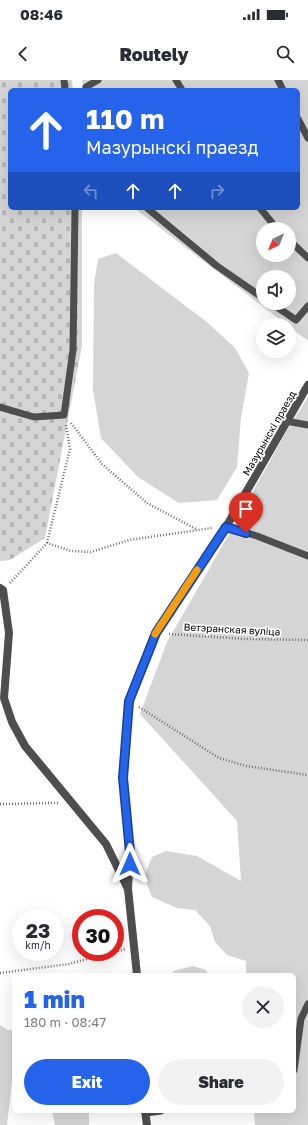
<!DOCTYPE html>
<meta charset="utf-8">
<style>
body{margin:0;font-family:"Golos Text",sans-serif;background:#f2f2f3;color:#2b2b33;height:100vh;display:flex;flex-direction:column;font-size:15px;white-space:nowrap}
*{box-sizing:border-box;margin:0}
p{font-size:13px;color:#7c7c81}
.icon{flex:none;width:22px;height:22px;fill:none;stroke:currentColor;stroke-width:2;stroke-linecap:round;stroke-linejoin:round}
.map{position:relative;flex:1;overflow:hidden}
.details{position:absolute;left:12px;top:893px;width:284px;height:140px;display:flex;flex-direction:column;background:#fff;border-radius:6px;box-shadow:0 4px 16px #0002}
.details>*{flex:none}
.guide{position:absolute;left:8px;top:8px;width:292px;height:122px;border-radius:6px;box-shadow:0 4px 16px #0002;background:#2563eb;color:#fff;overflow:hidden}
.needle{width:26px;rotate:223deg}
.controls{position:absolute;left:256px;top:142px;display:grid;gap:8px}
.controls a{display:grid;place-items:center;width:40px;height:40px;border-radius:50%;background:#fff;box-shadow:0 4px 16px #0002;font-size:20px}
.speed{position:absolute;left:12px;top:829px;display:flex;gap:8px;font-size:20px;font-weight:700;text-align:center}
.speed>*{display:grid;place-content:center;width:52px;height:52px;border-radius:50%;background:#fff;box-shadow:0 4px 16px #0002;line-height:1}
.speed small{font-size:10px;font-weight:400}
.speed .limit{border:6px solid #d22;background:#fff;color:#111}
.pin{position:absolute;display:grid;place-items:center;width:34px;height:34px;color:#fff;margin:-41px -17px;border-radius:50% 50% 50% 0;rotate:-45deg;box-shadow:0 0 4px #0007}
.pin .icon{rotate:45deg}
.me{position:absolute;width:44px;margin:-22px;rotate:0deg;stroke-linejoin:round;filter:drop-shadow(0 0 3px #0008)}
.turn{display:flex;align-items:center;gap:14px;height:84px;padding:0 12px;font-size:18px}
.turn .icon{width:52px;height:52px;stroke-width:2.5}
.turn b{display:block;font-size:28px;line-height:34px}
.lanes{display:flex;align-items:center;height:38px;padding:0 12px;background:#0003;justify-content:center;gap:20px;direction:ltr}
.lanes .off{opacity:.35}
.round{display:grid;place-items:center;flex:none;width:42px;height:42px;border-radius:21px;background:#f2f2f3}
.overview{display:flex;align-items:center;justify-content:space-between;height:68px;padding:0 12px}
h1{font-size:24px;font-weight:800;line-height:30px;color:#2563eb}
.primary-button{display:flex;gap:8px;margin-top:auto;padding:8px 12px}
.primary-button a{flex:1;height:46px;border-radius:24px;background:#2563eb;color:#fff;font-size:16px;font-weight:800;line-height:46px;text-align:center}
.primary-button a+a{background:#f2f2f3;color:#2b2b33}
.status{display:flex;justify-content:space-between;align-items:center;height:28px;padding:0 20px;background:#fff;direction:ltr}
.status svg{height:11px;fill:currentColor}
header{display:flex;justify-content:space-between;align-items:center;height:52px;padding:0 12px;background:#fff;font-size:18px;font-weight:800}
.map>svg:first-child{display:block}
</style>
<div class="status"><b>08:46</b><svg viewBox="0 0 49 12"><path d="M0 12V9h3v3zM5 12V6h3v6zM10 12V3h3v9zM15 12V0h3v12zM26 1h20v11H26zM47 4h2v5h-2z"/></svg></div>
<header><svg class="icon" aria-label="back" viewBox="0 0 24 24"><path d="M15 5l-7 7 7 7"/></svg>Routely<svg class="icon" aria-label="search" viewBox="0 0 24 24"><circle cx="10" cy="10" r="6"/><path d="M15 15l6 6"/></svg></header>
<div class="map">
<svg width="308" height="1045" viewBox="0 0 308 1045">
<defs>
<pattern id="cemetery-stones" width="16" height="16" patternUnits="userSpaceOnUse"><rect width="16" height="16" fill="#d5d5d5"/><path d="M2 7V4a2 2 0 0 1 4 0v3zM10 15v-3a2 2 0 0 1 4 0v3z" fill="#b5b5b5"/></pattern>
</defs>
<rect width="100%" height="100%" fill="#fff"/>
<!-- green -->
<g fill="#d5d5d5" fill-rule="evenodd">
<path d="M82,0h226v261l-174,-133h164v-118h-214zM263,149h26v26h-26zM263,197h26v26h-26z"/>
<polygon points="116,173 208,243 235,268 249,293 241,338 237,387 217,420 179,423 138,397 101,358 93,310 94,204 98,179"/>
<polygon points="308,317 308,1045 255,1045 254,1031 294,1031 294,895 246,895 246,881 227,875 215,862 210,846 195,830 177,828 152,817 144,797 152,777 166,771 197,776 241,801 237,741 140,634 167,562 236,442 286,352"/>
<polygon points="193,886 206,890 208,895 171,895 173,891"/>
<polygon points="0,945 8,950 14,950 14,985 7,1045 0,1045"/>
<polygon points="52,1031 89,1031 89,1045 55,1045"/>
</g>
<!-- cemetery -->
<polygon fill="url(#cemetery-stones)" points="0,0 72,0 73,10 10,10 10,128 82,128 82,266 45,458 10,480 0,481"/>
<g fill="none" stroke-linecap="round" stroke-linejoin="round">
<!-- path -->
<g stroke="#707070" stroke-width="2.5" stroke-dasharray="1 2" stroke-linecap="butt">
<polyline points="71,343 102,384 147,423 196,449"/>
<polyline points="47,463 70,369 66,345"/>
<polyline points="10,503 47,463 71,471 91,472 129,460 212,448"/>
<polyline points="169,554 245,559 308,560"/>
<polyline points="139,627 219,678 246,686 308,695"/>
<polyline points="0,724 58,723"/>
<polyline points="115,872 125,869"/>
<polyline points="0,893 69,884 113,872"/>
</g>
<!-- lane -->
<g stroke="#4e4e4e" stroke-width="7">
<polyline points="64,0 65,10"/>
<polyline points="176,0 182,10"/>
<polyline points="278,0 283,10"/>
<polyline points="86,7 98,0"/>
<polyline points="298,39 308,58"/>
<polyline points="147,128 217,186 263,218"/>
<polyline points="260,128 277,149"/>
<polyline points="289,160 308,178"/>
<polyline points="271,223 296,240 308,226"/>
<polyline points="0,327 34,337 64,335 73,270 75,128"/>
<polyline points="286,341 308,345"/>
<polyline points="226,447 257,456 308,476"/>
<polyline points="294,990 301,939 308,924"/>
<polyline points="146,1033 161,1031"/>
</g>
<!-- street -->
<g stroke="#4e4e4e" stroke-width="8">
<polyline points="0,508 3,510 9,553 4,618 12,642 25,666 106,764 128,809 137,895"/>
<polyline points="128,809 130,771 123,698 129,621 156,553 226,447 308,305"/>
<polyline points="145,1031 147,1045"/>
</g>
</g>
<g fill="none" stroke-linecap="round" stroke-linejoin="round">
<defs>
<polyline id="route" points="130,784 130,772 123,698 129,621 156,553 226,447 246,453"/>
</defs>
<!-- route casing -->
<use href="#route" stroke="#184099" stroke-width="10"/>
<!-- route -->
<use href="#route" stroke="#2563eb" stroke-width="7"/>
<!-- slow -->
<polyline stroke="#f59e0b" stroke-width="7" points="155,554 197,490"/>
</g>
<g text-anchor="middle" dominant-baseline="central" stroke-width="3.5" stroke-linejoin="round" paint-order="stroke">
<!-- street labels -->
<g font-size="10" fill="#000" stroke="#fff">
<text transform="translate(269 353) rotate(-60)">Мазурынскі праезд</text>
<text transform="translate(232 549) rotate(3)">Ветэранская вуліца</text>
</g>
</g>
</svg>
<div class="controls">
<a><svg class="needle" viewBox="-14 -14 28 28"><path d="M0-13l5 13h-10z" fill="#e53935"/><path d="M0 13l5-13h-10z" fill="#7c7c81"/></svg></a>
<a><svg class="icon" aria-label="sound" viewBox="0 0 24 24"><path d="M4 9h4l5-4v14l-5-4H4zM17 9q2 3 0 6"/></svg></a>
<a><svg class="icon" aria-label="layers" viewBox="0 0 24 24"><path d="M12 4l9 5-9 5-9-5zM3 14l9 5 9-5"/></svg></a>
</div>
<div class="speed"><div>23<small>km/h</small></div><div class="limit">30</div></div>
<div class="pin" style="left:246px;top:453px;background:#d93025"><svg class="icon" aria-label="arrive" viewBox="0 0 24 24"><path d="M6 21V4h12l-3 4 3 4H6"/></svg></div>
<svg class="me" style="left:130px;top:784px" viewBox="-20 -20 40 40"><path d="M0-17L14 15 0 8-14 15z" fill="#2563eb" stroke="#fff" stroke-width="4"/></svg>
<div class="guide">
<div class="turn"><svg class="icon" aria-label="ahead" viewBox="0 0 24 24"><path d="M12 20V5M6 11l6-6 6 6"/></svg><div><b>110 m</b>Мазурынскі праезд</div></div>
<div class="lanes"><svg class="icon off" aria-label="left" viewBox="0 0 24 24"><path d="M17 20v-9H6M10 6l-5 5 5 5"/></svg><svg class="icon" aria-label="ahead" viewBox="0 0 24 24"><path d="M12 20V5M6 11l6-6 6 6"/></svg><svg class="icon" aria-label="ahead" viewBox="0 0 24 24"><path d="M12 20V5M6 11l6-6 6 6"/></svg><svg class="icon off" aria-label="right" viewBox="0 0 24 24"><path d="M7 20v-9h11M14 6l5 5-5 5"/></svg></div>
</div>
<section class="details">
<div class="overview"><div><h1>1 min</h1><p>180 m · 08:47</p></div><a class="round"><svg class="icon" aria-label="close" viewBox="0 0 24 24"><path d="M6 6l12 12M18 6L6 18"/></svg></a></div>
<div class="primary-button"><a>Exit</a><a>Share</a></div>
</section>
</div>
